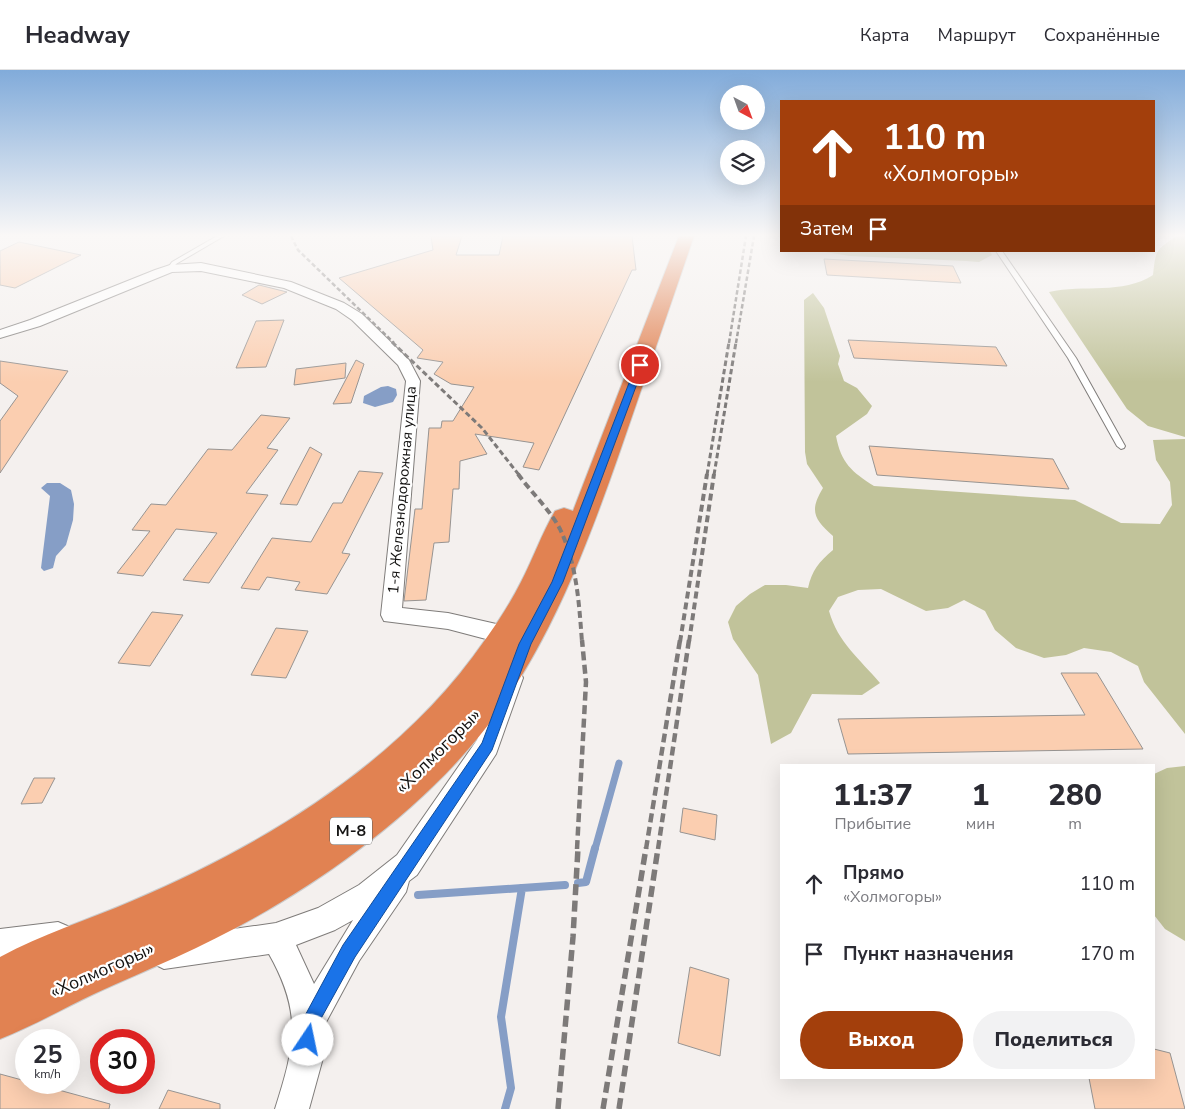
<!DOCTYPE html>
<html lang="ru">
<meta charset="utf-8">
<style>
body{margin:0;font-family:"Nunito Sans",sans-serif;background:#f2f2f3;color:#2b2b33;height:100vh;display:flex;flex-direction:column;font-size:19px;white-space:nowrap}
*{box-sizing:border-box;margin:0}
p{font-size:16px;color:#7c7c81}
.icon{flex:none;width:28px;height:28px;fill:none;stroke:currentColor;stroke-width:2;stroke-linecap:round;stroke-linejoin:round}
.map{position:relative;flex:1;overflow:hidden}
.sheet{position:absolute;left:780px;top:694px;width:375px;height:315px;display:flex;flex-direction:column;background:#fff;border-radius:0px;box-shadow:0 5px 20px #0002}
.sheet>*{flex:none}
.hud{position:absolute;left:780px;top:30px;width:375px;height:152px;border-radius:0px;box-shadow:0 5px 20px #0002;background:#a33f0c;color:#fff;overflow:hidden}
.needle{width:32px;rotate:139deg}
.fabs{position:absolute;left:720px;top:15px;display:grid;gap:10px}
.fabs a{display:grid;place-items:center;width:45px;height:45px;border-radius:50%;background:#fff;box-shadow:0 5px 20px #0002;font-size:25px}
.speed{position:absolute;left:15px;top:959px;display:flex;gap:10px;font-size:25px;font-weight:700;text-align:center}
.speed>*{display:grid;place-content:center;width:65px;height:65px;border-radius:50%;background:#fff;box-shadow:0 5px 20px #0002;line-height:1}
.speed small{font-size:12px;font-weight:400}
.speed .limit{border:8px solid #d22;background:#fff;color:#111}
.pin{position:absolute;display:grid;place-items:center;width:42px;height:42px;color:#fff;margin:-21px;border:2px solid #fff;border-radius:50%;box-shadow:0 1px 5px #0007}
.me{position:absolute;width:55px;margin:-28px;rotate:11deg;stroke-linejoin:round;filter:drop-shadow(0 0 4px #0008)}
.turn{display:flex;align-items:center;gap:18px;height:105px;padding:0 20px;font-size:22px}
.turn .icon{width:65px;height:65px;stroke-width:2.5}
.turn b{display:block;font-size:35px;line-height:42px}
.then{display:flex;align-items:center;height:48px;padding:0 20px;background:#0003;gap:10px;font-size:19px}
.eta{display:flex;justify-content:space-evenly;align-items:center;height:85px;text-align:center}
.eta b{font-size:30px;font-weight:800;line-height:35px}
.primary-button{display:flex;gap:10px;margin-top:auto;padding:10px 20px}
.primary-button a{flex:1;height:58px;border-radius:30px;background:#a33f0c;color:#fff;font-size:20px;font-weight:800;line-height:58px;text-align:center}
.primary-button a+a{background:#f2f2f3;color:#2b2b33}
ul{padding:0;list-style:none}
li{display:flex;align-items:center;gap:15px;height:70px;padding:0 20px}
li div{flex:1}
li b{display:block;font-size:19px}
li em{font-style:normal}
header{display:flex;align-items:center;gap:30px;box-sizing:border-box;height:70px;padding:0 25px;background:#fff;border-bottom:1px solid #e1e1e2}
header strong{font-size:24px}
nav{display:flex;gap:28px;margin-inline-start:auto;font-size:18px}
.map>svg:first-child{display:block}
</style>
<header>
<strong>Headway</strong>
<nav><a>Карта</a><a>Маршрут</a><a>Сохранённые</a></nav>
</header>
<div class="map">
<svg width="1185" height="1039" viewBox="0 0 1185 1039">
<rect width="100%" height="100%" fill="#f4f0ee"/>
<!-- green -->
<g fill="#c1c39a">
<path d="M1176,166h9v201l-37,-11 -21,-17 -78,-117c35,-8 73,3 104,-17 3,-27 3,-24 23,-39z"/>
<polygon points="819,181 990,181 992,185 979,192 966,191 850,186"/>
<path d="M813,223l11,15 16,48 -2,8 6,17 13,7 15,18 -5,8 -31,22c5,27 16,36 38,50l201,14 46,23 39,1 12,-19 -2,-23 -14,-22 -3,-20 32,-1v295l-41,-52 -6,-16 -27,-14 -27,-4 -18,7 -22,3 -28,-10 -21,-18 -10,-19 -21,-11 -16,8 -22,3 -45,-22 -23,1 -20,7 -9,14c9,32 31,48 51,72l-18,12 -50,-1 -21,39 -20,11 -13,-69 -25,-36 -5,-17 8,-16 14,-12 15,-9h21l22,3c4,-18 11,-26 25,-38v-14c-19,-17 -24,-25 -10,-48l-16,-24 -2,-12 -1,-152z"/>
<polygon points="1185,696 1185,871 1165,859 1154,845 1154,704 1167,698"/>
</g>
<!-- water -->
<g fill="#869ec6">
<polygon points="381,317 388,316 396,319 397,325 393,332 375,337 363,333 364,326"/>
<polygon points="47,413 60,413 71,420 74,434 73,450 66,475 56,486 53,498 44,501 41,498 50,426 41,418"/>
</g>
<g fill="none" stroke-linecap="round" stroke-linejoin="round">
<!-- stream-far1 -->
<polyline stroke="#869ec6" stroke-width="7" points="595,779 619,693"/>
<!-- stream -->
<g stroke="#869ec6" stroke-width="8">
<polyline points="578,813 586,812 595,778"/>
<polyline points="418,825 522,818"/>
<polyline points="505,1039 511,1018 501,947 522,818 565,815"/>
</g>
</g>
<!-- building -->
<g fill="#fbceb0" stroke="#979492">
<polygon points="431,166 462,166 456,185 499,185 503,166 632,166 636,200 632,200 539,400 523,397 534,373 475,364 487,384 460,391 459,419 453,419 449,472 434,473 426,530 404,531 415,439 422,439 429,358 441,358 442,351 453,351 474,317 451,314 434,304 443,292 417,288 423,280 339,208 433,180"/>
<polygon points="19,172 81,185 15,218 0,215 0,181"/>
<polygon points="824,189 953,196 961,213 827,205"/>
<polygon points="259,215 287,222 262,234 242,225"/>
<polygon points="284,250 266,297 236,298 256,251"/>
<polygon points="848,270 996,277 1007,296 854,288"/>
<polygon points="356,290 364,294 351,333 333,334"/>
<polygon points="0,291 68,301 0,403 0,351 18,326 0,313"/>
<polygon points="346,293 345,308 294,315 296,299"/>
<polygon points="261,345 290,348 267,378 278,380 246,423 268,425 209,513 183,510 217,463 176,459 143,506 117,503 150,461 132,460 151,434 166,435 208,379 232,380"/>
<polygon points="869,376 1053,389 1069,419 877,405"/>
<polygon points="310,377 322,384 297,435 280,434"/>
<polygon points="359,401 383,403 342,483 350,484 327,524 295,520 300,512 267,507 259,520 241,518 272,468 311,472 333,433 342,433"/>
<polygon points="152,542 183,545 150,596 118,593"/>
<polygon points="276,558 308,561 286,608 251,605"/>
<polygon points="1061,603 1097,603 1143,679 848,684 838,649 1085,645"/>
<polygon points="34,708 55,708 42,733 21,734"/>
<polygon points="683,738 717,745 715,770 680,762"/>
<polygon points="690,897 729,909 720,986 678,973"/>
<polygon points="1154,979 1170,983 1185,1039 1095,1039 1089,1008 1154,1008"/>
<polygon points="0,1004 110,1034 109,1039 0,1039"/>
<polygon points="168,1020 220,1034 220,1039 159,1039"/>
</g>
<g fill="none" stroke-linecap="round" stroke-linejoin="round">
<defs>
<g id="lane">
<polygon points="217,166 224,166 176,194 172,200 167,199 172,192"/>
<polygon points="996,181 1002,181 1076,288 1125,376 1124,378 1121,379 1117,376 1068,288"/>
</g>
<g id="street">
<polygon points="201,193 291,212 344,233 362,244 409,290 420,311 402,538 448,543 505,556 512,559 516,565 512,571 505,574 448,559 384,551 381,545 406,311 398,295 352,250 336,239 284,218 201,201 172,202 40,256 0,268 0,260 30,250 155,200 170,195"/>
<path d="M512,598l8,3 3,7 -27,76 -79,121 -8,6 -3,11 -47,69 -35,65 -1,32 -14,51h-34c20,-63 28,-95 -6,-155l-105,15 -10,-5 -5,-10 5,-10 10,-5 112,-16 42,-15 41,-23 38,-30 80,-115 27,-69zM353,850l-39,64 -18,-39 39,-15z"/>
</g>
<polygon id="secondary" points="58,852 72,858 78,872 72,886 58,892 0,899 0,859"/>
<path id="highway" d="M679,166h15c-25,73 -50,146 -75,218 -29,83 -61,167 -109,240 -59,92 -162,171 -256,224 -51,29 -105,51 -158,75 -32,15 -63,33 -96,46v-82c42,-23 88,-37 132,-56 134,-57 269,-139 353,-261 13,-18 26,-38 36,-58 12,-23 21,-49 34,-71l9,-3 9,3z"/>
</defs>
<!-- lane casing -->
<use href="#lane" stroke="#7f7c7a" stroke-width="2"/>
<!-- street casing -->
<use href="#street" stroke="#7f7c7a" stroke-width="2"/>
<!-- secondary casing -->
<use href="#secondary" stroke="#7f7c7a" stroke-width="2"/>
<!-- highway casing -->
<use href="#highway" stroke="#cbcbcb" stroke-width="2"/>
<!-- lane -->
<use href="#lane" fill="#fff" fill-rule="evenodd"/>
<!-- street -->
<use href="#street" fill="#fff" fill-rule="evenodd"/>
<!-- secondary -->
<use href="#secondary" fill="#fff" fill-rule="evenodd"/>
<!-- highway -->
<use href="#highway" fill="#e18252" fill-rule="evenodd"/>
<!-- rail-far4 -->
<g stroke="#7d7a79" stroke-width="2.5" stroke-dasharray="4.5 2.5" stroke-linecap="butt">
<polyline points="291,166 298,180 394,273"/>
<polyline points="729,273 746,166"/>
<polyline points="736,273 754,166"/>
</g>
<!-- rail-far3 -->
<g stroke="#7d7a79" stroke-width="3" stroke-dasharray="5.5 3" stroke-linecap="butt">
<polyline points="392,272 482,358 519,405"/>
<polyline points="707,405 729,272"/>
<polyline points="714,405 736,272"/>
</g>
<!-- rail-far2 -->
<g stroke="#7d7a79" stroke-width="4" stroke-dasharray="7 4" stroke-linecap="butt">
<path d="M518,404c13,18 32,36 42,55 17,36 19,74 22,113"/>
<polyline points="680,572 707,404"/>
<polyline points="689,572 714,404"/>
</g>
<!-- rail-far1 -->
<g stroke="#7d7a79" stroke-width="4.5" stroke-dasharray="9 4.5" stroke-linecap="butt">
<polyline points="577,779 586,612 582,570"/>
<polyline points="646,779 680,570"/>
<polyline points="658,779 689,570"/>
</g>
<!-- rail -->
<g stroke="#7d7a79" stroke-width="5.5" stroke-dasharray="11 5.5" stroke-linecap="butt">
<polyline points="558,1039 573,867 578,778"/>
<polyline points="603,1039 646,778"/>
<polyline points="619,1039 658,778"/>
</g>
</g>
<!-- sky -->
<linearGradient id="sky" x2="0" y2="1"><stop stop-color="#81abda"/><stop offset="0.53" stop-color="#faf8f7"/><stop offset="1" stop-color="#faf8f7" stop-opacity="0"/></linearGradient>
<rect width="1185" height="312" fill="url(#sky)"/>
<!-- route -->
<polygon fill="#1a73e8" stroke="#114b97" points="640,293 644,295 563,512 531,574 492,680 355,887 318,954 314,977 308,979 302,977 299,970 301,953 343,875 482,673 519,574 552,512 636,295"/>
<g text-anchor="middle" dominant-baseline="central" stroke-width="4.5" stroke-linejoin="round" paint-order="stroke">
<!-- far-street labels -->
<g font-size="15" fill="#141312" stroke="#fff">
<text transform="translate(402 420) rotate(-85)">1-я Железнодорожная улица</text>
</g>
<!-- shield labels -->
<rect fill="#fff" stroke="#5a5a59" stroke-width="1" x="330" y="747.5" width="42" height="27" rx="4"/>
<g font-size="16" font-weight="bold" fill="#141312">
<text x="351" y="761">М-8</text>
</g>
<!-- street labels -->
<g font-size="18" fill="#141312" stroke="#fff">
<text transform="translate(438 681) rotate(-45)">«Холмогоры»</text>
<text transform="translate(102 900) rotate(-24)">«Холмогоры»</text>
</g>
</g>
</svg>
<div class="fabs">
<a><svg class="needle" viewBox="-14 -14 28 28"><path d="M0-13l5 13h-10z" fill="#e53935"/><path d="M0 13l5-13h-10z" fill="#7c7c81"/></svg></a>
<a><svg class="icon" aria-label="layers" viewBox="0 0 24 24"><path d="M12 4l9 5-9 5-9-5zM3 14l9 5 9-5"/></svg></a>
</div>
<div class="speed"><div>25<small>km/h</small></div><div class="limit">30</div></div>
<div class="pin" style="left:640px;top:295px;background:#d93025"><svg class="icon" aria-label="arrive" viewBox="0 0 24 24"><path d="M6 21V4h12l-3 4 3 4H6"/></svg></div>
<svg class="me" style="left:308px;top:970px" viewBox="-20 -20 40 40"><circle r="19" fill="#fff"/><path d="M0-13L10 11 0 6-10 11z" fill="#1a73e8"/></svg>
<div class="hud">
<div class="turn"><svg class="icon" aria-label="ahead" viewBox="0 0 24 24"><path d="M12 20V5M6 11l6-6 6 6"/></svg><div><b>110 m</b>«Холмогоры»</div></div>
<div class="then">Затем<svg class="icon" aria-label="arrive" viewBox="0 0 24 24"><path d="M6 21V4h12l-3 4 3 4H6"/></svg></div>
</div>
<section class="sheet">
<div class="eta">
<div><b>11:37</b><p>Прибытие</p></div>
<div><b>1</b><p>мин</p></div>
<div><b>280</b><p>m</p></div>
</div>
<ul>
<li><svg class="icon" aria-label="ahead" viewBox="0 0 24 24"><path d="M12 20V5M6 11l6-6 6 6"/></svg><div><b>Прямо</b><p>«Холмогоры»</p></div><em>110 m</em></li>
<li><svg class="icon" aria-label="arrive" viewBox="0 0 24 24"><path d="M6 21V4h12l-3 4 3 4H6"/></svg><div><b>Пункт назначения</b></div><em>170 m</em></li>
</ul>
<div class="primary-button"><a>Выход</a><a>Поделиться</a></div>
</section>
</div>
